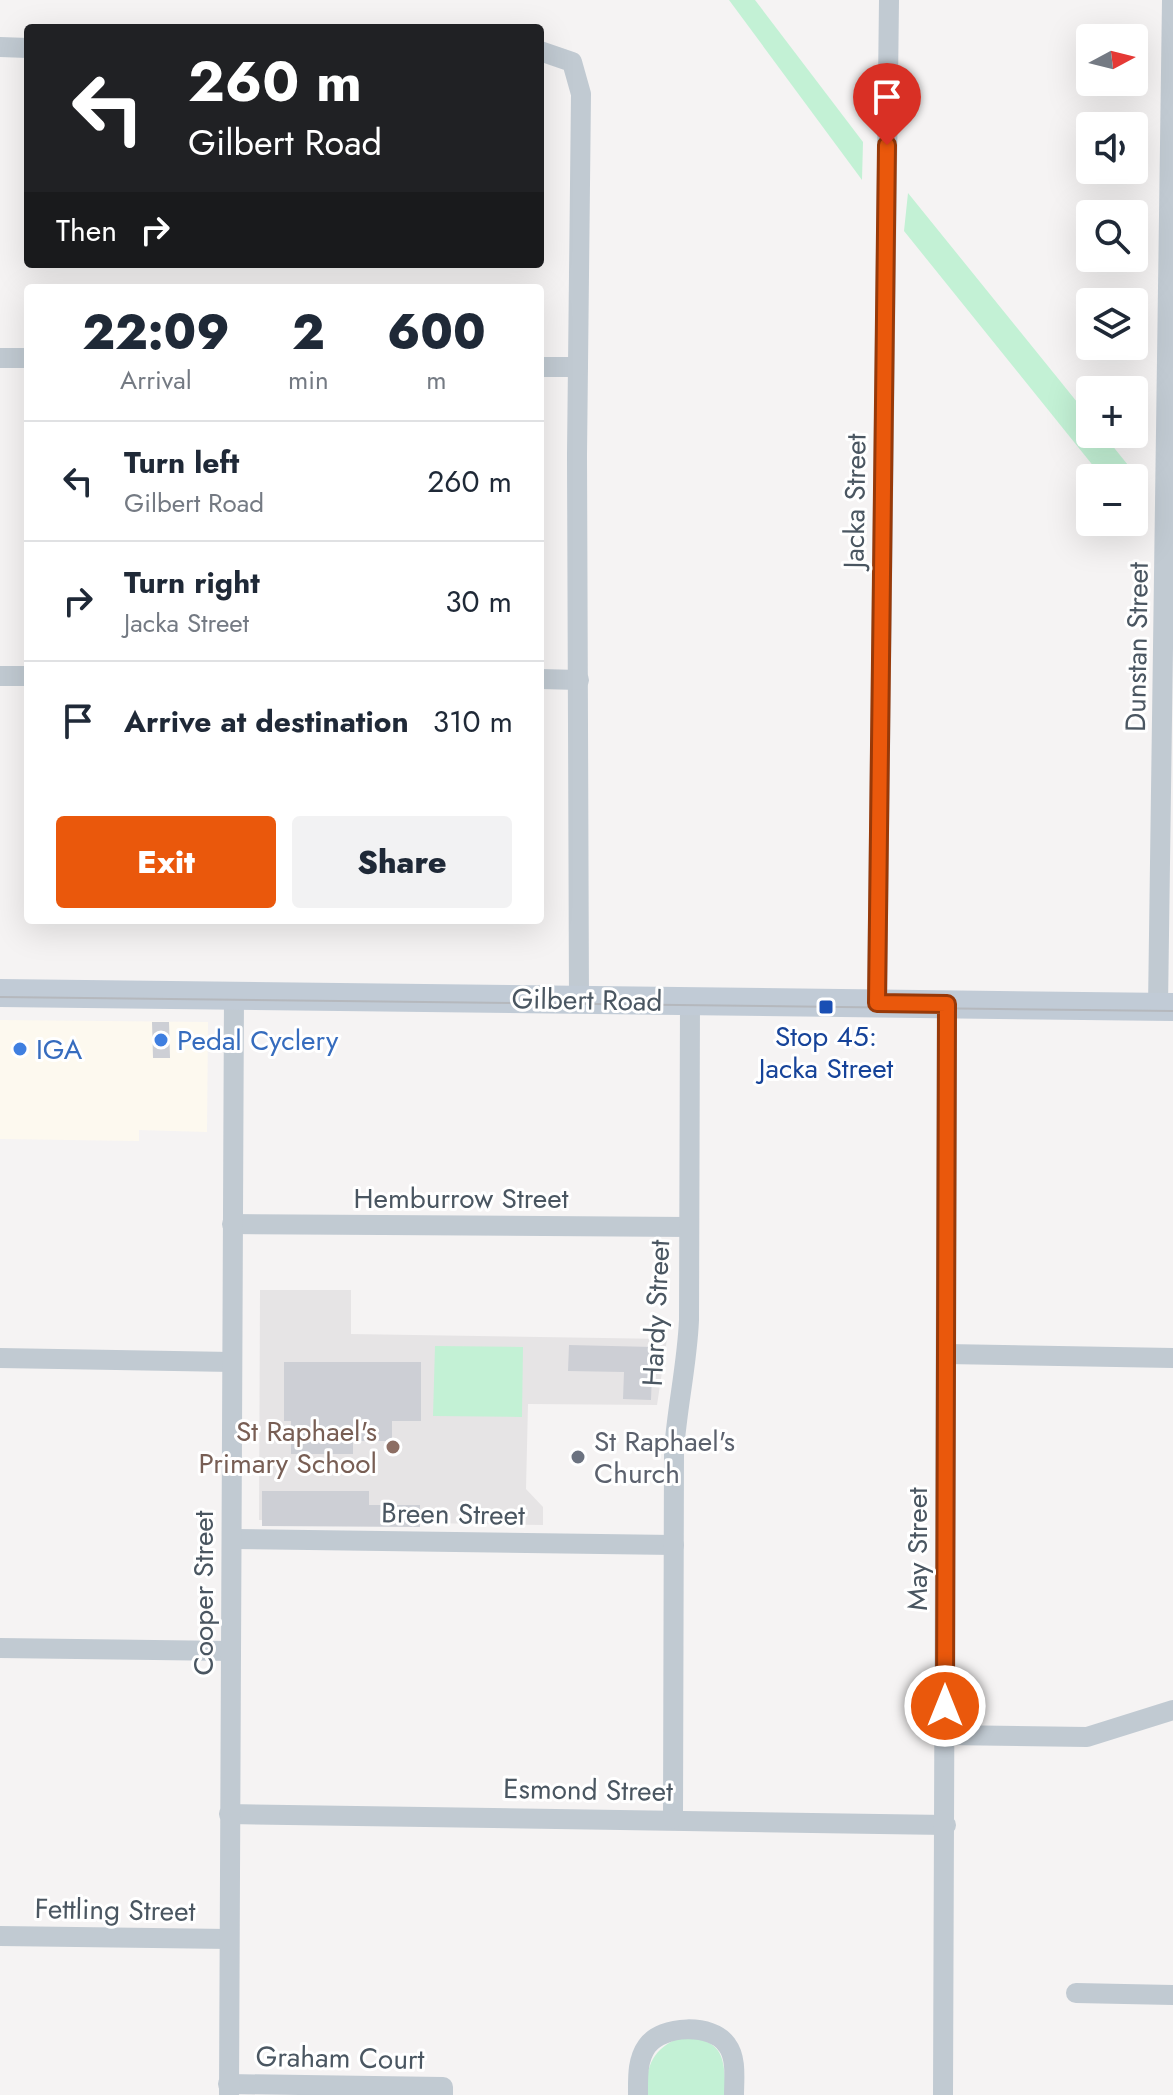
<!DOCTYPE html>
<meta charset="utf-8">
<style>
body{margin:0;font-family:Jost,sans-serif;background:#f2f2f3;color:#1f2937;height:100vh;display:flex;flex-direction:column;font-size:30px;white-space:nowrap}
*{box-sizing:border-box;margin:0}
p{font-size:26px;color:#747a83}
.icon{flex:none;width:44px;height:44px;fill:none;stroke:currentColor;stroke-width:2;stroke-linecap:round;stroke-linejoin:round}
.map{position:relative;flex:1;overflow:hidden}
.drawer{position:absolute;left:24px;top:284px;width:520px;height:640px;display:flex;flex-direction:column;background:#fff;border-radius:8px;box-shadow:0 8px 32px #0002}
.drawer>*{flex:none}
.hud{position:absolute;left:24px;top:24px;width:520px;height:244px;border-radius:8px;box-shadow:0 8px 32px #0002;background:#202124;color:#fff;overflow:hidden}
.needle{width:52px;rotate:83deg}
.fabs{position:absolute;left:1076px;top:24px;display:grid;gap:16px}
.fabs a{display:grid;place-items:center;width:72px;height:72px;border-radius:8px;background:#fff;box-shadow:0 8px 32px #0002;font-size:40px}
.pin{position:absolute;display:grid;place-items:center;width:68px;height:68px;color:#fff;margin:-82px -34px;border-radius:50% 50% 50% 0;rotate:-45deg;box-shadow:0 0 8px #0007}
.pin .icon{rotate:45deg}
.me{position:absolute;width:88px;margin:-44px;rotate:0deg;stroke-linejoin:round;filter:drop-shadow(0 0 6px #0008)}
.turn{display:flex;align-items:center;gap:28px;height:168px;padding:0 32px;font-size:36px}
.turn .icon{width:104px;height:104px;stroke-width:2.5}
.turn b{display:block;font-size:56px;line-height:68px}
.then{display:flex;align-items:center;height:76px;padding:0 32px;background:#0003;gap:16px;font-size:30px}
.eta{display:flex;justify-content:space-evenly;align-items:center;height:136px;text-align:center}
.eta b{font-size:48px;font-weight:800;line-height:56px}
.button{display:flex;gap:16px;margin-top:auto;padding:16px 32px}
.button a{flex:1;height:92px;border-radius:8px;background:#ea580c;color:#fff;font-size:32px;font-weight:800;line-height:92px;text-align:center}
.button a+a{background:#f2f2f3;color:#1f2937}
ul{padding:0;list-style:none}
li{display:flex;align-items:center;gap:24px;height:120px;padding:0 32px;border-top:2px solid #e0e1e3}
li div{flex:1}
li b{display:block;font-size:30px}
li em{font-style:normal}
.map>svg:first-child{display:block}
</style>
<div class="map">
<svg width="1173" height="2095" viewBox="0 0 1173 2095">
<rect width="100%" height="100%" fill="#f5f3f3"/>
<!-- commercial -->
<polygon fill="#fdf9ef" points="0,1020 208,1022 207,1132 139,1130 139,1141 0,1139"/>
<!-- education -->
<polygon fill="#e6e4e5" points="260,1290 351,1290 351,1334 667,1339 657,1405 528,1404 526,1489 543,1507 543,1525 259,1520"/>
<!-- green -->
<g fill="#c3f1d5">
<polygon points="729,0 755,0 863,142 862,180"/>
<polygon points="908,193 1090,418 1090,434 1103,434 1140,480 1141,525 1134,516 1134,478 1103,478 904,231"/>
<polygon points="435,1346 523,1347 522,1417 433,1416"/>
<path d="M681,2037c44,2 43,20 45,58h-81c2,-30 7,-46 36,-58z"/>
</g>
<!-- building -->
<g fill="#cdcfd5">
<polygon points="152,1022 169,1022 170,1058 153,1058"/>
<polygon points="569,1345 653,1347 651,1400 623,1399 624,1372 568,1371"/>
<polygon points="284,1362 421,1362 421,1421 392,1421 392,1441 353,1441 353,1454 291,1454 291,1421 284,1421"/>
<polygon points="262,1491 369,1491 369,1505 420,1505 420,1527 262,1526"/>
</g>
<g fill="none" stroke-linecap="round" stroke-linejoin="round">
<!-- street -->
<g stroke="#c1cad2" stroke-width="20">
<polyline points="0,47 28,48"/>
<polyline points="540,51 572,62 581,94 577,455 579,1000"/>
<polyline points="0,358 28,358"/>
<polyline points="540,367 578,367"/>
<polyline points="0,676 28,676"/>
<polyline points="540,679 579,680"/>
<polyline points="877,1003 889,0"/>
<polyline points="1158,1007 1172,0"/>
<polyline points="232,1224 689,1227"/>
<polyline points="946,1354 1173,1358"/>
<polyline points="0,1358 232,1362"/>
<polyline points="232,1539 674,1545"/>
<polyline points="0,1648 231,1651"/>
<polyline points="945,1735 1087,1737 1173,1710"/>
<polyline points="229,1814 946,1825"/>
<path d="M673,1819l1,-368c3,-44 13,-86 15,-131l1,-319"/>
<polyline points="0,1936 229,1939"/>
<polyline points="1076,1993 1173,1995"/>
<polyline points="228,2084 443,2087 443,2095"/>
<polyline points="229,2095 234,994"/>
<path d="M638,2095c0,-17 -1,-35 9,-49 15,-21 65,-23 80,-1 10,13 7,35 7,50"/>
<polyline points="943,2095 947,1004"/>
</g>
<!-- secondary -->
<polyline stroke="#c1cbd6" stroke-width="28" points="0,993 1173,1007"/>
<!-- tram -->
<polyline stroke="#b5b8bd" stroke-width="2" points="0,997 1173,1011"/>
</g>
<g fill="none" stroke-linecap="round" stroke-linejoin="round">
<defs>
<polyline id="route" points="887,145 877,1003 947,1004 945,1706"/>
</defs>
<!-- route casing -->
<use href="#route" stroke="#983908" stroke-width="20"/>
<!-- route -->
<use href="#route" stroke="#ea580c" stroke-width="14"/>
</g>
<!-- markers -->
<rect fill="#1a4fb4" stroke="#fff" stroke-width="3" x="818" y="999" width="16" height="16" rx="4"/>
<g fill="#3f7fe0" stroke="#fff" stroke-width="3">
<circle cx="161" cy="1040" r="8"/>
<circle cx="20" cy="1049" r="8"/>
</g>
<circle fill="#8d6e63" stroke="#fff" stroke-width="3" cx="393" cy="1447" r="8"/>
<circle fill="#6b7280" stroke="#fff" stroke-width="3" cx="578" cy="1457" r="8"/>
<g text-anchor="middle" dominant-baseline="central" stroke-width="6" stroke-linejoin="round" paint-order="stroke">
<!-- street labels -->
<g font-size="28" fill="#4a5661" stroke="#fff">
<text transform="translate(855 501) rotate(-89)">Jacka Street</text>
<text transform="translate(1137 647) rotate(-89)">Dunstan Street</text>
<text transform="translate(587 1000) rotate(1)">Gilbert Road</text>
<text x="461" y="1198">Hemburrow Street</text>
<text transform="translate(656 1313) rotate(-87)">Hardy Street</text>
<text transform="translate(453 1514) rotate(1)">Breen Street</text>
<text transform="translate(917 1549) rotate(-90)">May Street</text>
<text transform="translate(203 1593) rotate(-90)">Cooper Street</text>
<text transform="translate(588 1790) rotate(1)">Esmond Street</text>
<text transform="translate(115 1910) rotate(1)">Fettling Street</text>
<text transform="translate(340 2058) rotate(1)">Graham Court</text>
</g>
<!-- transit labels -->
<g font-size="28" fill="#164399" stroke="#fff">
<text x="826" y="1036">Stop 45:<tspan x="826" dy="32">Jacka Street</tspan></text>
</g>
<!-- shop labels -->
<g font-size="28" fill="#366cbe" stroke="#fff" text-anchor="start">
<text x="177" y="1040">Pedal Cyclery</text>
<text x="36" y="1049">IGA</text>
</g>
<!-- education labels -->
<g font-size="28" fill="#785e54" stroke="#fff" text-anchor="end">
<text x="377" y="1431">St Raphael's<tspan x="377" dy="32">Primary School</tspan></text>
</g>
<!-- worship labels -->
<g font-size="28" fill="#5b616d" stroke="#fff" text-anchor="start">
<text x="594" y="1441">St Raphael's<tspan x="594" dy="32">Church</tspan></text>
</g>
</g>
</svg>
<div class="fabs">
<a><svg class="needle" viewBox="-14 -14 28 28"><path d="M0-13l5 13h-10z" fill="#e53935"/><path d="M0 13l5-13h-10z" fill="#747a83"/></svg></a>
<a><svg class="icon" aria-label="sound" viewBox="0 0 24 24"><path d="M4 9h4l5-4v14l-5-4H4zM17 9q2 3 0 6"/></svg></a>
<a><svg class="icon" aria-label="search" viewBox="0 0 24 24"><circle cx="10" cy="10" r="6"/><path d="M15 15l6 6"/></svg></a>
<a><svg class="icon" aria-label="layers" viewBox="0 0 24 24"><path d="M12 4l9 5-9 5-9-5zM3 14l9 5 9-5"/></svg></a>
<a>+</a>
<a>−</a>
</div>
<div class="pin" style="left:887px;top:145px;background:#d93025"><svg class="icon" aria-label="arrive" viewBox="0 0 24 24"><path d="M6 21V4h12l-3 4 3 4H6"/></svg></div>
<svg class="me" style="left:945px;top:1706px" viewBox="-20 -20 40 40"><circle r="17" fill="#ea580c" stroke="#fff" stroke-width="3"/><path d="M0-11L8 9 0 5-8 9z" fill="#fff"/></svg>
<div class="hud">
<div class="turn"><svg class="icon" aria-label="left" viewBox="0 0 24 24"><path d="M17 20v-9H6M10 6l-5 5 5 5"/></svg><div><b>260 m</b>Gilbert Road</div></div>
<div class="then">Then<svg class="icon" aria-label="right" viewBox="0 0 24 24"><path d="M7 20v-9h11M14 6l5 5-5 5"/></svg></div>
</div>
<section class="drawer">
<div class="eta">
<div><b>22:09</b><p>Arrival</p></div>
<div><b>2</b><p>min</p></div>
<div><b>600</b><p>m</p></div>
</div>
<ul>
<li><svg class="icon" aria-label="left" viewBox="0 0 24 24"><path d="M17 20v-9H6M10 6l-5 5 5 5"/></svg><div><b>Turn left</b><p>Gilbert Road</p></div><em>260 m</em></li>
<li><svg class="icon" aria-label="right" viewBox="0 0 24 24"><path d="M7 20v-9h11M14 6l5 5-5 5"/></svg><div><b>Turn right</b><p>Jacka Street</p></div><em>30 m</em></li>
<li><svg class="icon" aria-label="arrive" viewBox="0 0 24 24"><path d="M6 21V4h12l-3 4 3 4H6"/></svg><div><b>Arrive at destination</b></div><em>310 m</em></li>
</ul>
<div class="button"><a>Exit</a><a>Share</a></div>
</section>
</div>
